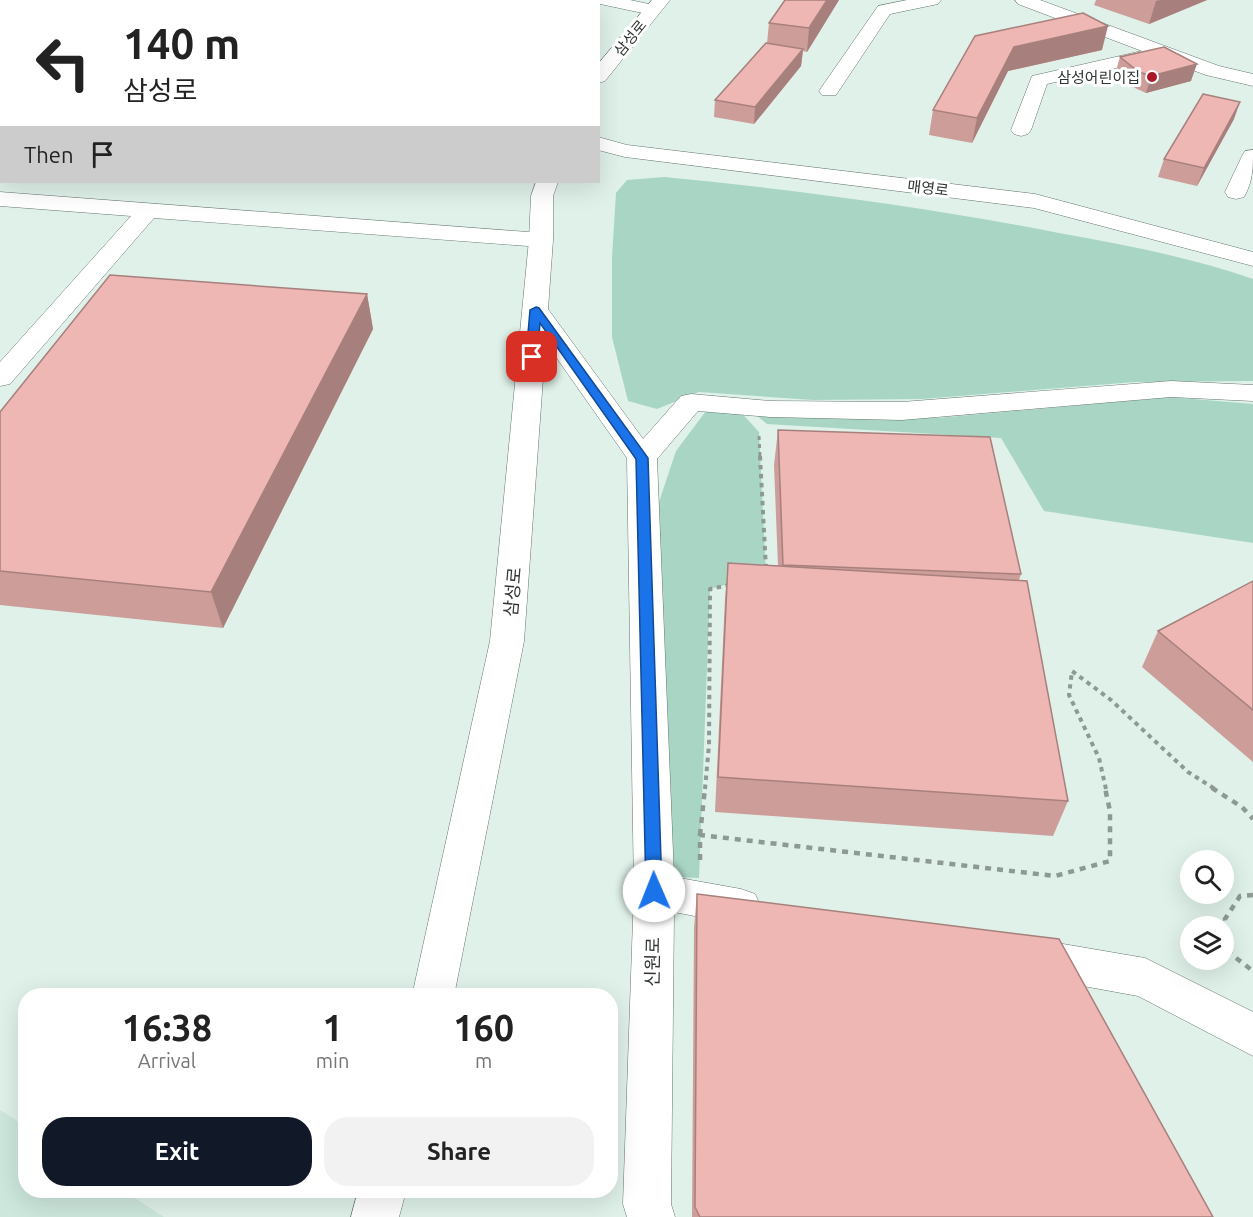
<!DOCTYPE html>
<meta charset="utf-8">
<style>
body{margin:0;font-family:Ubuntu,"Noto Sans KR",sans-serif;background:#f2f2f2;color:#222;height:100vh;display:flex;flex-direction:column;font-size:22px;white-space:nowrap}
*{box-sizing:border-box;margin:0}
p{font-size:20px;color:#767676}
.icon{flex:none;width:33px;height:33px;fill:none;stroke:currentColor;stroke-width:2;stroke-linecap:round;stroke-linejoin:round}
.map{position:relative;flex:1;overflow:hidden}
.panel{position:absolute;left:18px;top:988px;width:600px;height:210px;display:flex;flex-direction:column;background:#fff;border-radius:24px;box-shadow:0 6px 24px #0002}
.panel>*{flex:none}
.hud{position:absolute;left:0px;top:0px;width:600px;height:183px;box-shadow:0 6px 24px #0002;background:#fff;color:#222;overflow:hidden}
.tools{position:absolute;left:1180px;top:850px;display:grid;gap:12px}
.tools a{display:grid;place-items:center;width:54px;height:54px;border-radius:50%;background:#fff;box-shadow:0 6px 24px #0002;font-size:30px}
.pin{position:absolute;display:grid;place-items:center;width:51px;height:51px;color:#fff;margin:-26px;border-radius:12px;box-shadow:0 3px 9px #0006}
.me{position:absolute;width:66px;margin:-33px;rotate:359deg;stroke-linejoin:round;filter:drop-shadow(0 0 4px #0008)}
.turn{display:flex;align-items:center;gap:21px;height:126px;padding:0 24px;font-size:27px}
.turn .icon{width:78px;height:78px;stroke-width:2.5}
.turn b{display:block;font-size:42px;line-height:51px}
.then{display:flex;align-items:center;height:57px;padding:0 24px;background:#0003;gap:12px;font-size:22px}
.eta{display:flex;justify-content:space-evenly;align-items:center;height:102px;text-align:center}
.eta b{font-size:36px;font-weight:700;line-height:42px}
.cta{display:flex;gap:12px;margin-top:auto;padding:12px 24px}
.cta a{flex:1;height:69px;border-radius:24px;background:#111827;color:#fff;font-size:24px;font-weight:700;line-height:69px;text-align:center}
.cta a+a{background:#f2f2f2;color:#222}
.map>svg:first-child{display:block}
</style>
<div class="map">
<svg width="1253" height="1217" viewBox="0 0 1253 1217">
<rect width="100%" height="100%" fill="#dff1e9"/>
<!-- built -->
<polygon fill="#cde7dc" points="0,1110 25,1126 26,1191 124,1191 164,1217 0,1217"/>
<!-- green -->
<g fill="#a9d6c4">
<path d="M664,177c134,13 263,30 395,56 66,12 131,24 194,46v102l-118,1 -213,17 -109,1 -114,-8 -42,17 -29,-8 -16,-64v-80l4,-64 11,-13z"/>
<polygon points="1170,397 1253,404 1253,543 1044,511 1001,438 767,424 756,415 937,418"/>
<polygon points="735,406 759,432 766,574 710,589 699,878 654,876 655,514 676,451 706,411"/>
</g>
<g fill="none" stroke-linecap="round" stroke-linejoin="round">
<defs>
<g id="minor">
<polygon points="208,0 227,0 228,2 209,2"/>
<polygon points="597,0 630,0 658,6 661,10 658,14 652,15 600,4"/>
<polygon points="907,0 941,0 938,4 890,14 836,95 822,95 819,91 878,6"/>
<polygon points="1015,0 1040,0 1219,66 1253,74 1253,86 1206,75 1160,58 1047,84 1031,130 1028,134 1021,136 1014,134 1011,130 1032,76 1142,51 1018,4"/>
<path d="M1253,150c0,17 0,32 -9,47l-8,2 -8,-2 -3,-5 17,-36 3,-5z"/>
<polygon points="0,192 541,233 549,235 553,240 549,245 541,247 154,218 10,384 0,386 0,362 131,216 0,206"/>
<polygon points="536,302 545,305 643,439 681,396 691,394 770,401 902,402 1171,381 1253,385 1253,401 1171,397 902,420 770,417 698,411 657,459 674,877 741,889 755,894 761,907 755,920 741,925 674,912 671,1204 675,1217 627,1217 623,1204 634,891 627,458 523,310 527,305"/>
<polygon points="1028,938 1145,958 1253,1012 1253,1056 1138,996 1028,976 1013,971 1007,957 1013,943"/>
</g>
<g id="tertiary">
<polygon points="652,0 670,0 605,81 598,83 598,64"/>
<rect x="0" y="51" width="2" height="12"/>
<polygon points="598,137 627,145 1035,194 1253,252 1253,266 1034,208 625,157 598,150"/>
<polygon points="536,182 558,182 553,196 553,240 524,641 454,996 412,996 490,641 529,240 531,196"/>
<polygon points="358,1191 406,1191 399,1217 351,1217"/>
</g>
</defs>
<!-- minor casing -->
<use href="#minor" stroke="#66766f" stroke-width="1"/>
<!-- tertiary casing -->
<use href="#tertiary" stroke="#66766f" stroke-width="1"/>
<!-- path-far2 -->
<polyline stroke="#8c9994" stroke-width="3" stroke-dasharray="4 4" stroke-linecap="butt" points="759,436 760,457"/>
<!-- path-far1 -->
<g stroke="#8c9994" stroke-width="4" stroke-dasharray="4.5 4.5" stroke-linecap="butt">
<polyline points="760,456 766,569"/>
<polyline points="705,789 709,745 710,589 729,585"/>
<polyline points="1106,789 1099,758 1069,695 1072,671 1111,700 1188,772 1215,789"/>
</g>
<!-- path -->
<g stroke="#8c9994" stroke-width="4.5" stroke-dasharray="6 6" stroke-linecap="butt">
<polyline points="1212,788 1242,807 1253,819"/>
<polyline points="700,835 705,788"/>
<polyline points="700,860 700,835 1055,876 1110,861 1110,811 1105,788"/>
<polyline points="1253,895 1240,896 1225,919 1227,951 1253,971"/>
</g>
<!-- minor -->
<use href="#minor" fill="#fff" fill-rule="evenodd"/>
<!-- tertiary -->
<use href="#tertiary" fill="#fff" fill-rule="evenodd"/>
</g>
<!-- wall -->
<g fill="#cd9d9a">
<polygon points="0,0 208,0 209,2 2,2 2,32 0,33"/>
<polygon points="839,0 807,52 803,51 801,66 754,124 714,117 715,100 767,43 769,23"/>
<polygon points="1096,0 1207,0 1149,24 1094,5"/>
<polygon points="975,36 1102,50 1008,71 972,143 929,135 933,110"/>
<polygon points="1120,57 1191,81 1146,93 1135,88 1115,74"/>
<polygon points="1234,119 1197,186 1158,177 1164,159"/>
<polygon points="367,294 373,329 223,628 0,605 0,412"/>
<polygon points="778,430 1021,574 1019,580 1068,801 1053,836 715,812 725,599 728,563 778,566 774,465"/>
<polygon points="1253,581 1253,762 1142,667 1158,631"/>
<polygon points="697,894 1213,1217 692,1217 694,928"/>
</g>
<!-- shaded-wall -->
<g fill="#a7807d">
<polygon points="23,0 50,0 50,2 20,2"/>
<polygon points="827,0 839,0 807,52 809,28"/>
<polygon points="1160,0 1207,0 1149,24 1156,1"/>
<polygon points="2,13 2,32 0,33 0,14"/>
<polygon points="1108,26 1102,50 1008,71 972,143 977,118 1014,47"/>
<polygon points="803,49 801,66 754,124 755,107"/>
<polygon points="1197,64 1191,81 1146,93 1151,76"/>
<polygon points="1240,102 1234,119 1197,186 1204,168"/>
<polygon points="367,294 373,329 223,628 211,592"/>
</g>
<!-- building -->
<g fill="#eeb7b3" stroke="#a7807d" stroke-width="1.5">
<polygon points="0,0 23,0 20,2 2,2 2,13 0,14"/>
<polygon points="63,0 208,0 209,2 64,2"/>
<polygon points="785,0 827,0 809,28 769,23"/>
<polygon points="1083,13 1108,26 1014,47 977,118 933,110 975,36"/>
<polygon points="766,43 803,49 755,107 715,100"/>
<polygon points="1164,47 1197,64 1151,76 1139,72 1120,57"/>
<polygon points="1203,94 1240,102 1204,168 1164,159"/>
<polygon points="110,275 367,294 211,592 0,571 0,412"/>
<polygon points="778,430 990,437 1021,574 783,565"/>
<polygon points="728,563 1027,581 1068,801 718,777"/>
<polygon points="1253,581 1253,710 1158,631"/>
<polygon points="697,894 1059,939 1213,1217 700,1217 695,1207"/>
</g>
<!-- route -->
<polygon fill="#1a73e8" stroke="#114b97" stroke-width="1.5" points="536,307 539,308 648,458 662,891 660,896 654,899 648,896 646,891 636,459 540,323 537,357 532,361 526,357 530,310"/>
<!-- markers -->
<circle fill="#ac1728" stroke="#fff" stroke-width="2" cx="1152" cy="77" r="6"/>
<g text-anchor="middle" dominant-baseline="central" stroke-width="6" stroke-linejoin="round" paint-order="stroke">
<!-- far-street labels -->
<g font-size="15" fill="#2f3533" stroke="#fff">
<text transform="translate(630 38) rotate(-51)">삼성로</text>
<text transform="translate(928 188) rotate(7)">매영로</text>
</g>
<!-- far-poi labels -->
<g font-size="15" fill="#2f3533" stroke="#fff" text-anchor="end">
<text x="1140" y="77">삼성어린이집</text>
</g>
<!-- street labels -->
<g font-size="18" fill="#2f3533" stroke="#fff">
<text transform="translate(512 592) rotate(-85)">삼성로</text>
<text transform="translate(652 962) rotate(-89)">신원로</text>
</g>
</g>
</svg>
<div class="tools">
<a><svg class="icon" aria-label="search" viewBox="0 0 24 24"><circle cx="10" cy="10" r="6"/><path d="M15 15l6 6"/></svg></a>
<a><svg class="icon" aria-label="layers" viewBox="0 0 24 24"><path d="M12 4l9 5-9 5-9-5zM3 14l9 5 9-5"/></svg></a>
</div>
<div class="pin" style="left:532px;top:357px;background:#d93025"><svg class="icon" aria-label="arrive" viewBox="0 0 24 24"><path d="M6 21V4h12l-3 4 3 4H6"/></svg></div>
<svg class="me" style="left:654px;top:891px" viewBox="-20 -20 40 40"><circle r="19" fill="#fff"/><path d="M0-13L10 11 0 6-10 11z" fill="#1a73e8"/></svg>
<div class="hud">
<div class="turn"><svg class="icon" aria-label="left" viewBox="0 0 24 24"><path d="M17 20v-9H6M10 6l-5 5 5 5"/></svg><div><b>140 m</b>삼성로</div></div>
<div class="then">Then<svg class="icon" aria-label="arrive" viewBox="0 0 24 24"><path d="M6 21V4h12l-3 4 3 4H6"/></svg></div>
</div>
<section class="panel">
<div class="eta">
<div><b>16:38</b><p>Arrival</p></div>
<div><b>1</b><p>min</p></div>
<div><b>160</b><p>m</p></div>
</div>
<div class="cta"><a>Exit</a><a>Share</a></div>
</section>
</div>
